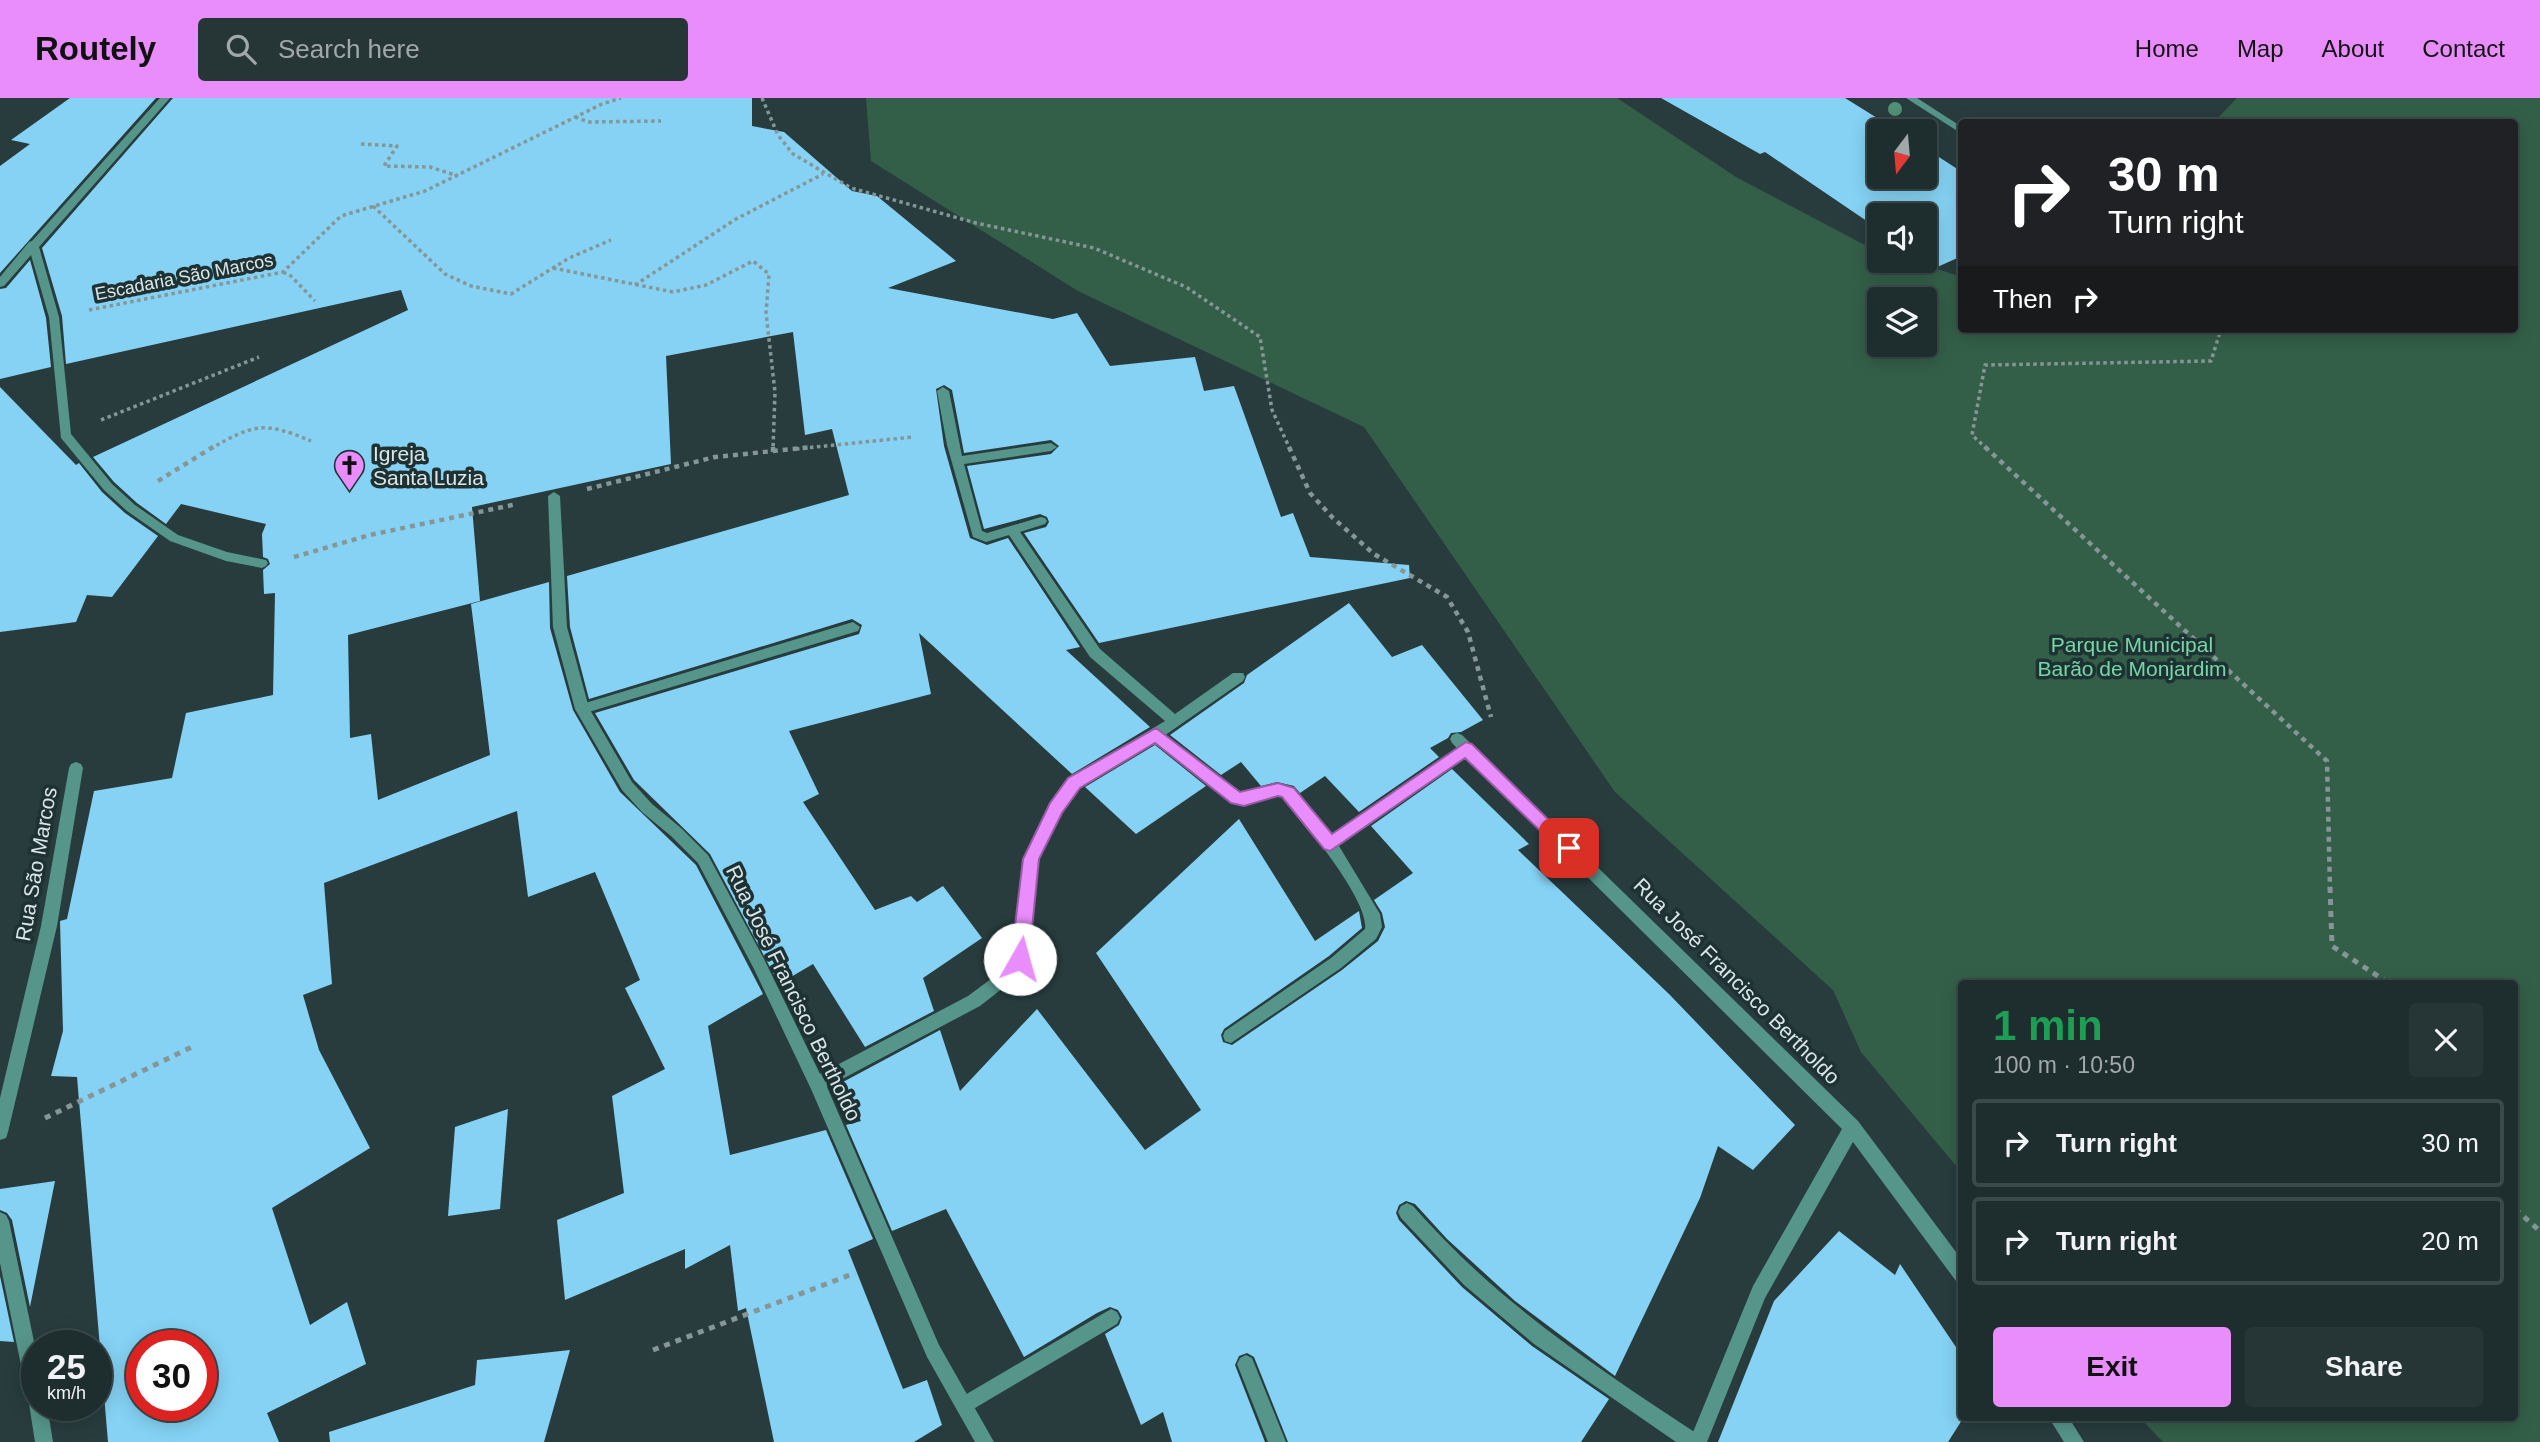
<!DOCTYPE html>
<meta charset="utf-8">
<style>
body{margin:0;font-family:Arial,sans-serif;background:#263536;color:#f1f3f6;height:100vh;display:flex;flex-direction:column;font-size:26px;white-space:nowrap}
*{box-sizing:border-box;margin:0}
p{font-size:23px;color:#a1a8aa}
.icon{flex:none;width:38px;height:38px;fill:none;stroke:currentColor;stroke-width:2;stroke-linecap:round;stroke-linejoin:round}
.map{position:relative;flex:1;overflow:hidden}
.sheet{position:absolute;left:1958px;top:882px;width:560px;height:441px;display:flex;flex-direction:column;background:#1e2d2e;border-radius:7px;box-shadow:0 4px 18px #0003,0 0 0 2px #3c494a}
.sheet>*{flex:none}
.banner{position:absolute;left:1958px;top:21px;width:560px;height:214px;border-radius:7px;box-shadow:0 4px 18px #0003,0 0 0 2px #3c494a;background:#202124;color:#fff;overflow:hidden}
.needle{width:46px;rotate:196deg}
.tools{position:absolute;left:1867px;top:21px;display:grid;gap:14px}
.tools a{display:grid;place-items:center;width:70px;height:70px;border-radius:7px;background:#1e2d2e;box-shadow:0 4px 18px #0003,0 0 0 2px #3c494a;font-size:35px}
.speed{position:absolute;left:21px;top:1232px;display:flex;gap:14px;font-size:35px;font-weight:700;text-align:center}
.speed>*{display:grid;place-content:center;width:91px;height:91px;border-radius:50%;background:#1e2d2e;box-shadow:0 4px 18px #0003,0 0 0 2px #3c494a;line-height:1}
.speed small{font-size:18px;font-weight:400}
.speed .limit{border:10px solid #d22;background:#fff;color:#111}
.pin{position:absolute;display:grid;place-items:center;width:60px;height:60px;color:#fff;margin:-30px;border-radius:14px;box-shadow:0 4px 10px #0006}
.me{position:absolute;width:77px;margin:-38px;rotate:7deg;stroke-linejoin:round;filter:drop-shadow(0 0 5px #0008)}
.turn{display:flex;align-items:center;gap:24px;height:147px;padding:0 35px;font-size:32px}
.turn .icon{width:91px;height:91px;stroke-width:2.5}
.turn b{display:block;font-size:49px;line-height:60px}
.then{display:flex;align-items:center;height:66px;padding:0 35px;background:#0003;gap:14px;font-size:26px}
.round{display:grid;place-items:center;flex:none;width:74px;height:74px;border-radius:7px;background:#263536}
.headline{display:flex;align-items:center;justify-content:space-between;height:119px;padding:0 35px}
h1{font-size:42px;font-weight:700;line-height:52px;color:#1e9e55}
.button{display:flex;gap:14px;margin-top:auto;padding:14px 35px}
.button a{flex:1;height:80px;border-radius:7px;background:#e98dfd;color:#111;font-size:28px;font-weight:700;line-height:80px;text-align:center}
.button a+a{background:#263536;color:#f1f3f6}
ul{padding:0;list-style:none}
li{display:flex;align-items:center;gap:21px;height:88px;margin:0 14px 10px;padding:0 21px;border:4px solid #3c494a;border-radius:7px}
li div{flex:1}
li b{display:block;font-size:26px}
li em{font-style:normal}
header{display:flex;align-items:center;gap:42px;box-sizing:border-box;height:98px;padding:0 35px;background:#e98dfd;color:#111}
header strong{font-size:33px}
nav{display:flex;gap:38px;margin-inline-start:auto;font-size:24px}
.search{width:490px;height:63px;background:#263536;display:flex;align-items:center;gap:18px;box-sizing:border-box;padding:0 24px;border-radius:7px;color:#a1a8aa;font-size:26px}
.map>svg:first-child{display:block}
</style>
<header>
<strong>Routely</strong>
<div class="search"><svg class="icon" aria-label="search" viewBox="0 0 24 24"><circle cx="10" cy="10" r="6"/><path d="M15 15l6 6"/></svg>Search here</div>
<nav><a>Home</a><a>Map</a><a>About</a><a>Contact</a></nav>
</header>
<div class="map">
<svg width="2540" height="1344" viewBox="0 0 2540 1344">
<rect width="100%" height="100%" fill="#283c3e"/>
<!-- green -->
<path fill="#335f48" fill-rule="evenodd" d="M866,0h751l119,79 125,66 18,7 1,11h33l49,16v52h553v-207h-301l23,-24h303v1344h-377l-23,-24h375v-434h-553v189l-101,-121 -28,-62 -218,-198 -251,-365 -286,-136 -207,-130zM1880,201h45v46h-45z"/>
<!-- building -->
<g fill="#85d2f4" fill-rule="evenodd">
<polygon points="70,0 156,0 0,175 0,68 30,46 11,42"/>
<path d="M173,0h579v28l32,6 68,59 25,5 79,65 -68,27 165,31 24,-6 33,53 85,-9 9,34 30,-5 47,131 12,-4 17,44 99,8 1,13 -311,65 -75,-110 22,-6 3,-5 -2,-5 -7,-3 -56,15 -17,-63 84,-12 8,-8 -8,-6 -87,13 -12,-63 -8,-5 -8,4 8,57 26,92 17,7 21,-7 72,109 -14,3 84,77 -78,47 -153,-141 12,61 -142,37 30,63 -16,8 72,108 36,-14 6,6 26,-16 39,52 -59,40 11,33 -69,36 -52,-83 -34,20 -69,-130 -76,-74 -39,-67 264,-79 3,-9 -10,-6 -263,80 -19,-72 -3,-51 282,-81 -17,-66 -27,6 -12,-103 -127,24 5,108 -199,43 8,94 -132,34 2,103 21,-4 7,66 112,-45 -19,-151 78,-22 1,46 23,82 47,82 76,73 67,129 -55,32 22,129 96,-25 47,109 -25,11 55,139 24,-9 15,45 -28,17h-140l-28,-134 -8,3 -8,-66 -45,24v-20l-120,51 -8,-80 67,-27 -12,-97 53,-27 -40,-81 15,-8 -45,-108 -67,25 -11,-86 -193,72 8,101 -29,11 16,55 51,98 -98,60 38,117 37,-23 19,62 -99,49 12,29h-171l-31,-365 -26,-1 12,-45 -3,-110 7,-2 27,-128 78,-13 14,-65 87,-18 2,-102 -11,1 -1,-24 7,-6 -2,-5 -5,-2 -1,-23 4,-10 -85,-20 -15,20 -29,-21 -23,-21 -21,-25 315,-147 -7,-20 -335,74 -4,-48 -20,-68zM142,1248h59v59h-59z"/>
<polygon points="1661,0 1845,0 1898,33 1880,33 1880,79 1925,79 1925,50 1962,74 1962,158 1935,170 1925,163 1925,117 1880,117 1880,132 1765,54 1760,56"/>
<polygon points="30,162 46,220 51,269 0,281 0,191 6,190"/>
<polygon points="0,289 76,367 79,365 102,394 125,415 158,438 112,499 87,497 76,524 0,534"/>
<polygon points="1349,505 1392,559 1422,547 1483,622 1461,634 1451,635 1448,640 1430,650 1439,659 1359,714 1325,678 1300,695 1294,688 1277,684 1261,688 1241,664 1221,677 1170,637 1244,585 1247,577"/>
<polygon points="1155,647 1206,688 1136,736 1085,689"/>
<polygon points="1452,671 1529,746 1518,752 1669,896 1795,1027 1753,1072 1718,1048 1700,1100 1615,1278 1515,1203 1447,1141 1415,1106 1406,1103 1399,1107 1396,1115 1399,1122 1462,1189 1532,1248 1609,1301 1581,1344 1288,1344 1254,1259 1247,1255 1239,1258 1235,1267 1265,1344 1172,1344 1163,1314 1141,1327 1105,1236 1119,1227 1122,1219 1118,1212 1110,1209 1097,1215 1024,1259 946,1111 892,1133 846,1027 861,1023 843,984 940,932 960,993 1037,911 1145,1052 1201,1012 1096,855 1239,721 1315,843 1359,813 1362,830 1329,858 1224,931 1221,937 1223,944 1232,947 1342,872 1378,843 1385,829 1382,815 1374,802 1413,775 1371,728"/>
<polygon points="508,1011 500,1111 448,1118 455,1029"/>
<polygon points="55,1083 30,1209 12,1122 7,1115 0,1112 0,1091"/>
<polygon points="1839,1133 1895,1177 1900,1166 1962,1258 1962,1322 1948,1344 1718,1344 1774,1203"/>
<polygon points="0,1178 14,1244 0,1243"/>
<polygon points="570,1252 544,1344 330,1344 329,1334 475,1287 477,1262"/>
</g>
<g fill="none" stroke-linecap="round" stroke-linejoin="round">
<!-- path-far2 -->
<g stroke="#869697" stroke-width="3.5" stroke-dasharray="3.5 3.5" stroke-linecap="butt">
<polyline points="762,0 778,37 793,56 851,90 976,125 1094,150 1186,189 1260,239 1272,312 1290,351"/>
<polyline points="575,19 589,24 661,23"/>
<polyline points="361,46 397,48 384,68 430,69 458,78"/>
<polyline points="373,108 445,176 471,188 511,196 569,160 611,142"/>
<polyline points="553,170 673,194 706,187 753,163 769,176 766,215 775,294 773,351"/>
<polyline points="283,174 291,178 315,203"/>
<polyline points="635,187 736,121 823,76"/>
<polyline points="89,212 283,174 341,118 425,93 602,6 621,0"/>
<polyline points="101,322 259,259"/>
<path d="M210,351c44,-25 54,-28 101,-8"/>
<polyline points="796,351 913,339"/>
<polyline points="1987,351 1972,337 1985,267 2211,263 2221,231"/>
</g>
<!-- path-far1 -->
<g stroke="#869697" stroke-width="4.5" stroke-dasharray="5 5" stroke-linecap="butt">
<polyline points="1289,349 1310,395 1333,420 1374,456 1447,499 1468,534 1491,619"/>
<polyline points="1985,349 2327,663 2330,791"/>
<polyline points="773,354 773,349"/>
<polyline points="158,383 213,349"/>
<polyline points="587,391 715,359 813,349"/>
<polyline points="294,459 370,437 517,406"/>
</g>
<!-- path -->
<g stroke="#869697" stroke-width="5" stroke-dasharray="6 6" stroke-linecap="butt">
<polyline points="2330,789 2332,848 2390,886"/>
<polyline points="45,1020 196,947"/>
<polyline points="2515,1111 2540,1133"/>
<polyline points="653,1252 855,1175"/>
</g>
<!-- lane -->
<g fill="#56958a" fill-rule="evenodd">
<polygon points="853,524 860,529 858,533 582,616 575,611 582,606"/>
<path d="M1156,630l84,65 36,-8 17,4 38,46 130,-90h10l2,4 -2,4 -132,93 41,68 2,13 -6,12 -35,29 -110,75 -6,-2 -2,-5 2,-5 106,-73 34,-29c5,-28 -62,-108 -82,-132 -18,-2 -33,12 -51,6l-81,-65 -2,-4 2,-4z"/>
<path d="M1407,1105l6,3c85,97 180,159 286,229l2,7h-25l-142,-98 -70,-59 -63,-67 -3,-6 3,-6z"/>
<polygon points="1111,1211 1117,1214 1120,1220 1117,1226 970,1313 964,1316 958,1313 955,1307 958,1301"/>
<polygon points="1246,1257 1252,1260 1286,1344 1268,1344 1237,1266 1240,1260"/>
</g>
<!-- street -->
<g fill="#56958a" fill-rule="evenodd">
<polygon points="160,0 170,0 39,149 59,219 71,336 112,386 135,407 178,437 227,454 266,462 268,465 266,468 262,470 226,463 170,443 127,413 104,392 61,340 49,219 31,157 4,188 0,189 0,179 29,144 32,143"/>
<polygon points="1906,0 1917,0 1962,29 1962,36"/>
<polygon points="943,289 949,293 962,358 1051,345 1057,349 1051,353 964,366 982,433 987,435 1041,419 1045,420 1047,423 1045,426 1020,434 1100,551 1175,616 1233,575 1243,575 1245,579 1243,583 1161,640 1079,689 1061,714 1038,761 1031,848 1028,861 1017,879 980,908 827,989 939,1247 994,1344 975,1344 927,1259 811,991 754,871 698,765 671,738 642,714 622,692 575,611 553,529 548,398 554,394 560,398 567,529 589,610 632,684 652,706 681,730 708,757 764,861 820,976 968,898 1007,869 1013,859 1024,761 1051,706 1069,681 1165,623 1090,559 1009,437 986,444 973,439 947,347 937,293"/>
<polygon points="1457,635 1462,637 1858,1023 1962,1162 1962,1186 1956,1183 1853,1044 1765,1200 1707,1344 1689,1344 1753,1188 1842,1031 1452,645 1450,641 1452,637"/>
<polygon points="76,664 81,666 83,670 57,828 8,1034 6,1040 0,1042 0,1000 41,828 69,670 71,666"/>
<polygon points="0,1114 6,1117 9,1123 37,1258 37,1307 47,1307 53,1344 35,1344 29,1306 0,1165"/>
<polygon points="2049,1320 2069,1320 2084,1344 2064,1344"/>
</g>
</g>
<!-- trees -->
<circle fill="#529176" cx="1895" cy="11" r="7"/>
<!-- route -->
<polygon fill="#e98dfd" stroke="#975ca4" stroke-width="2" points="1156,630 1240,694 1278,685 1294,690 1332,736 1466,644 1472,646 1577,750 1575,755 1563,755 1465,660 1330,753 1324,751 1282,699 1278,698 1244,708 1231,705 1155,645 1080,690 1062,715 1039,761 1029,861 1026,867 1020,869 1014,867 1011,861 1023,761 1050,705 1068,680"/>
<!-- icons -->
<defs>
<symbol id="church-pin" viewBox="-11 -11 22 30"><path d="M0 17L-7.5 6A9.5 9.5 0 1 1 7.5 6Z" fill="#e98dfd" stroke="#1e3234"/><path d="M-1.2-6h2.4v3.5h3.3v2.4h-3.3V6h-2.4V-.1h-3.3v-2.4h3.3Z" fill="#111"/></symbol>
</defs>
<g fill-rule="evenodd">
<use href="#church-pin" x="332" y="350" width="35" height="47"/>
</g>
<g text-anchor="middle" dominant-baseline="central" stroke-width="7" stroke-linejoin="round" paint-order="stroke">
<!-- far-street labels -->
<g font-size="18" fill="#dae6e7" stroke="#1e3234">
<text transform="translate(184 179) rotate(-11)">Escadaria São Marcos</text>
</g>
<!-- poi labels -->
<g font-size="21" fill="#dae6e7" stroke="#1e3234" text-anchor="start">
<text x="373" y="355">Igreja<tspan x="373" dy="24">Santa Luzia</tspan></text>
</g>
<!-- park labels -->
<g font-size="21" fill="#75d7a3" stroke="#1e3234">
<text x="2132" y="546">Parque Municipal<tspan x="2132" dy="24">Barão de Monjardim</tspan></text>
</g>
<!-- street labels -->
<g font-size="21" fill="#dae6e7" stroke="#1e3234">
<text transform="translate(36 766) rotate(-80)">Rua São Marcos</text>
<text transform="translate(1737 883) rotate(45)">Rua José Francisco Bertholdo</text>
<text transform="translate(794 895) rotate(64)">Rua José Francisco Bertholdo</text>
</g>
</g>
</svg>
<div class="tools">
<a><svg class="needle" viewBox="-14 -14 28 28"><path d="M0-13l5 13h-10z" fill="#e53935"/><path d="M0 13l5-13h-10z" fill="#a1a8aa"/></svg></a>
<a><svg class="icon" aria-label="sound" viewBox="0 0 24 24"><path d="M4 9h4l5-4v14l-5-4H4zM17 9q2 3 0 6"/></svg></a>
<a><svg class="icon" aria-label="layers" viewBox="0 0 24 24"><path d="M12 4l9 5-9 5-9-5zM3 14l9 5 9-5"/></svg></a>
</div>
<div class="speed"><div>25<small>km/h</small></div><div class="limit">30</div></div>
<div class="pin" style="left:1569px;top:750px;background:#d93025"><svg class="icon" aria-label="arrive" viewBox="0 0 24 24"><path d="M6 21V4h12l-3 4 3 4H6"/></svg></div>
<svg class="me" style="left:1020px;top:861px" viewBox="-20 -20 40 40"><circle r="19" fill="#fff"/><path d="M0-13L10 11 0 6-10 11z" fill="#e98dfd"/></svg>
<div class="banner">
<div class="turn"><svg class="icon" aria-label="right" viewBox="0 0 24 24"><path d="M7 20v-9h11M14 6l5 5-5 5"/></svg><div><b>30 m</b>Turn right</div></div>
<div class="then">Then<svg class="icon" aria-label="right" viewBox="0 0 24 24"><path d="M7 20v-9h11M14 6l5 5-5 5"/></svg></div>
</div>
<section class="sheet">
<div class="headline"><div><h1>1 min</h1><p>100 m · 10:50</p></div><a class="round"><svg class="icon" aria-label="close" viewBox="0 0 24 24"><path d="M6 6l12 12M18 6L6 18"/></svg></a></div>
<ul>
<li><svg class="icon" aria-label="right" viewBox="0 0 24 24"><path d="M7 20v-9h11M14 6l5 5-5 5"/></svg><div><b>Turn right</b></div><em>30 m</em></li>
<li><svg class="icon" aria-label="right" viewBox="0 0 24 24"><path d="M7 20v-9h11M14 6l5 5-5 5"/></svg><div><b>Turn right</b></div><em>20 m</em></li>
</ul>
<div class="button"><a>Exit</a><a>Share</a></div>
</section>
</div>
